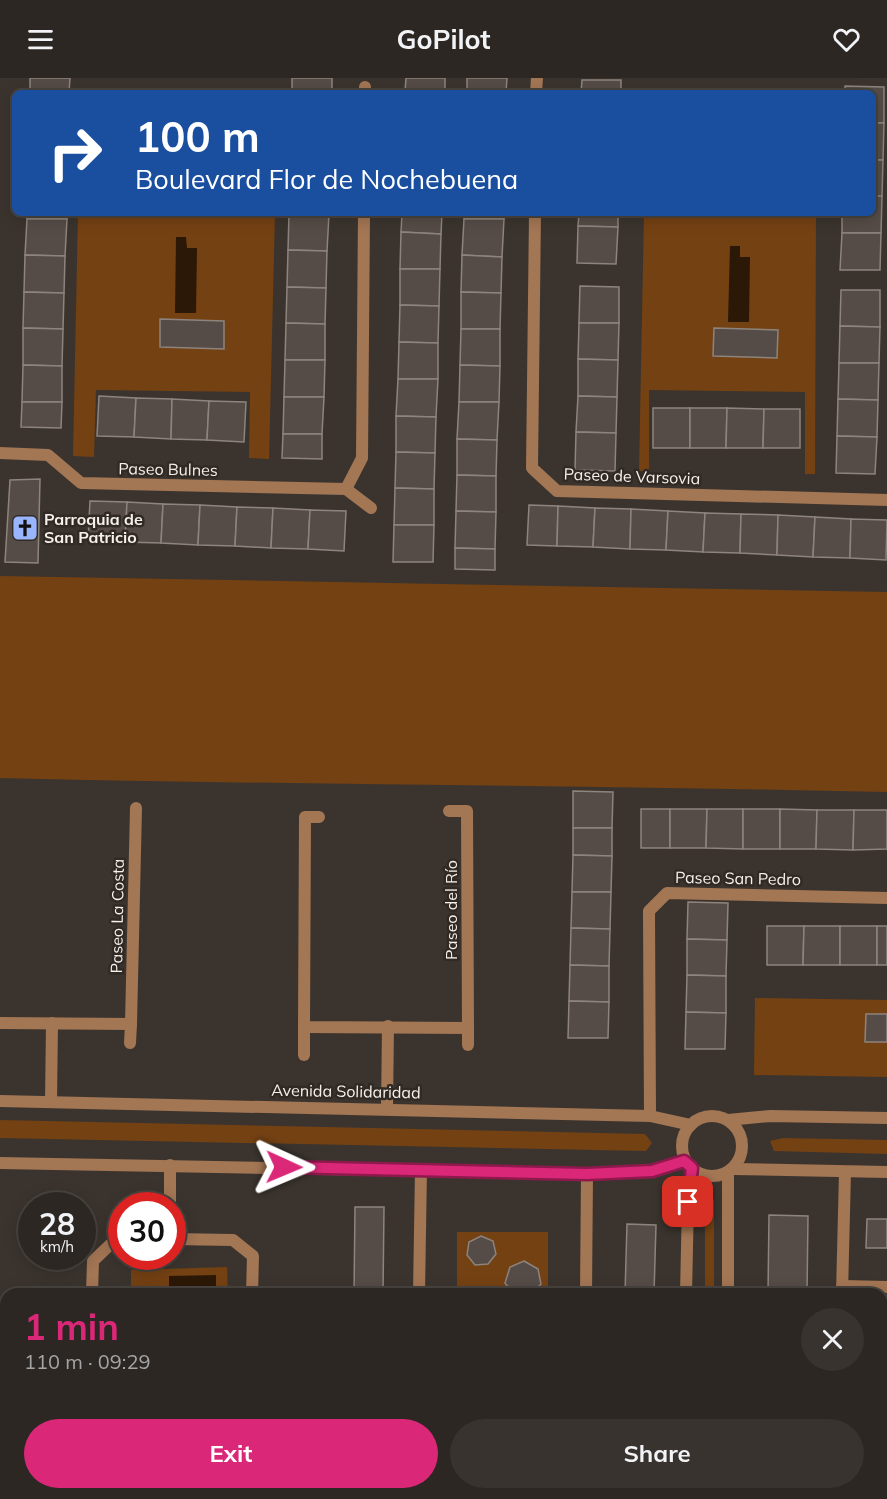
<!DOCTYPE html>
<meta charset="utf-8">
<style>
body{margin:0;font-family:Mulish,sans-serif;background:#38332f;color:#f1f3f6;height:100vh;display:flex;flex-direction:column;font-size:22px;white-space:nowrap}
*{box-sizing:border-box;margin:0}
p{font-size:20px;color:#a6a5a5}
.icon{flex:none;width:33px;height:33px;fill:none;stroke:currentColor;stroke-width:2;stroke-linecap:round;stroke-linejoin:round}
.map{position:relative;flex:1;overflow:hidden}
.drawer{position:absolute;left:0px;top:1210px;width:888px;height:212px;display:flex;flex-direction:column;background:#2c2722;border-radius:18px 18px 0 0;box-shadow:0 3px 15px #0003,0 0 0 2px #484440}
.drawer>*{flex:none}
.top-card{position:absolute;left:12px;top:12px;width:864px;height:126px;border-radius:9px;box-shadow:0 3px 15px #0003,0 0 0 2px #484440;background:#1a4fa0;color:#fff;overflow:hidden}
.speed{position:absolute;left:18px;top:1114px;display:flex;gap:12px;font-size:30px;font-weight:700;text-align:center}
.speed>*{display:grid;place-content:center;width:78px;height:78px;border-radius:50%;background:#2c2722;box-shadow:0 3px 15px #0003,0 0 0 2px #484440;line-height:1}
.speed small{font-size:15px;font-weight:400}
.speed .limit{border:9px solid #d22;background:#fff;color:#111}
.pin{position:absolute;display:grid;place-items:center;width:51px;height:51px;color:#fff;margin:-26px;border-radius:12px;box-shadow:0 3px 9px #0006}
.me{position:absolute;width:66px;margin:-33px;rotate:91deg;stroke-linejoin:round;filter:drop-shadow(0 0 4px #0008)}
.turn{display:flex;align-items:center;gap:21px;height:126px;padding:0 24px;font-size:27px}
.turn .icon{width:78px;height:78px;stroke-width:2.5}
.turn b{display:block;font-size:42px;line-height:51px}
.round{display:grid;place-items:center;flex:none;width:63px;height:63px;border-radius:32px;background:#38332f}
.summary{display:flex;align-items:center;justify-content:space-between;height:102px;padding:0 24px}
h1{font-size:36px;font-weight:700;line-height:45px;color:#db2777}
.action{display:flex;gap:12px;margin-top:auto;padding:12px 24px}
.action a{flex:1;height:69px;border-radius:36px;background:#db2777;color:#fff;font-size:24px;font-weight:700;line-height:69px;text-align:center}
.action a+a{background:#38332f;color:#f1f3f6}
header{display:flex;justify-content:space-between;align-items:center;height:78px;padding:0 24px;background:#2c2722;font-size:27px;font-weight:700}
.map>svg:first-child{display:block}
</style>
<header><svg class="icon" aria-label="menu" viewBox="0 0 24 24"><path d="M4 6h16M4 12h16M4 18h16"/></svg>GoPilot<svg class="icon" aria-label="heart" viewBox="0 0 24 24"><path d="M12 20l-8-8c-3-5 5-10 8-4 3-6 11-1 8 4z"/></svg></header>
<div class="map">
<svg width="887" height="1421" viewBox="0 0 887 1421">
<rect width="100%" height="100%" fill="#3b342e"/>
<!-- green -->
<g fill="#744113">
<polygon points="78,135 275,135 269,381 249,380 250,314 96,312 94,379 73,378"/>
<polygon points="644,135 816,135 815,396 805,396 805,314 649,312 649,393 639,393"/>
<path d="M0,498l887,16v200c-296,-7 -591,-7 -887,-14z"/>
<polygon points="755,920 887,922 887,999 754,997"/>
<polygon points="0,1042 645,1056 652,1065 646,1073 0,1060"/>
<polygon points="783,1060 887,1062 887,1076 774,1073 770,1063"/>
<polygon points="712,1116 714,1123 714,1216 705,1216 705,1121"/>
<rect x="457" y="1154" width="91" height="62"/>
<polygon points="227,1189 228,1216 131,1216 131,1192"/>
</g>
<!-- water -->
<g fill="#2c1807">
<polygon points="176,159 186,159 187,170 197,170 196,235 175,235"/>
<polygon points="730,168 740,168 740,179 750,179 749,244 728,244"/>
<polygon points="216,1197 216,1213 169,1213 169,1198"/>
</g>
<!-- building -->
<g fill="#554c47" stroke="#8d847d" stroke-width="1.5">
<polygon points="30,0 70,0 69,15 30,15"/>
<rect x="292" y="0" width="40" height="15"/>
<polygon points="406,0 445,0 445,13 405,13"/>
<polygon points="467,0 507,0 506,15 467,15"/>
<polygon points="582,2 621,2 621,15 581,15"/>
<polygon points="845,8 884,9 884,45 873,45 873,15 845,15"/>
<polygon points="873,45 884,45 883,82 873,82"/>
<polygon points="873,82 883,82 882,118 873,118"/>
<polygon points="873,118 882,118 881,155 842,155 842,135 873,135"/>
<rect x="27" y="135" width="40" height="6"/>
<polygon points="402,135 442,135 441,156 401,154"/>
<rect x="464" y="135" width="40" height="6"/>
<polygon points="579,135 618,135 618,149 578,148"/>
<polygon points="289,136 329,136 327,173 288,172"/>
<polygon points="27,141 67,141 65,178 25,177"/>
<polygon points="464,141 504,141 502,179 462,177"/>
<polygon points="578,148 618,149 616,186 577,185"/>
<polygon points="401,154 441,156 440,191 400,191"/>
<polygon points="842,155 881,155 880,192 840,192"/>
<polygon points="288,172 327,173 326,210 287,209"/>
<polygon points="25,177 65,178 64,215 24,214"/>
<polygon points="462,177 502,179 501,215 461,214"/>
<polygon points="400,191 440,191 439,228 400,227"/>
<polygon points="580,208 619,209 619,245 579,245"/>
<polygon points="287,209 326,210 325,246 286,245"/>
<polygon points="841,212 880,212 880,249 840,248"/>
<polygon points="24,214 64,215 63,251 23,250"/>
<polygon points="461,214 501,215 500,251 461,251"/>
<polygon points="400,227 439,228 438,265 399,264"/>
<polygon points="160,241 224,243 224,271 160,269"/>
<polygon points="286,245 325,246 325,282 285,282"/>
<polygon points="579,245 619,245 618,282 578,281"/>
<polygon points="840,248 880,249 879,285 839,285"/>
<polygon points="23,250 63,251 62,288 23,287"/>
<polygon points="714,250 778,252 777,280 713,278"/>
<polygon points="461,251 500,251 500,288 460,287"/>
<polygon points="399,264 438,265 438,301 398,301"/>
<polygon points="578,281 618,282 617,319 578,318"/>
<polygon points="285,282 325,282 324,319 284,319"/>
<polygon points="839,285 879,285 878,322 838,321"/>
<polygon points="23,287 62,288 62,324 22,324"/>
<polygon points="460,287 500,288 499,324 459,324"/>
<polygon points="398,301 438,301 436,339 396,338"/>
<polygon points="99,318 136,320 134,359 97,358"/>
<polygon points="578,318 617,319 616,355 576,354"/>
<polygon points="284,319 324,319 322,356 283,356"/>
<polygon points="136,320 172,321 171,361 134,359"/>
<polygon points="172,321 209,323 207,362 171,361"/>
<polygon points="838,321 878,322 877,359 837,358"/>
<polygon points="209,323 246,324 244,364 207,362"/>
<polygon points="22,324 62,324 61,350 21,349"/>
<polygon points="459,324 499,324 497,362 457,361"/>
<rect x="653" y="330" width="37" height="40"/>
<polygon points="690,330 727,330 726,370 690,370"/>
<polygon points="727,330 764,331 763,370 726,370"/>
<polygon points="764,331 800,331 800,370 763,370"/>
<polygon points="396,338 436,339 435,375 396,374"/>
<polygon points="576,354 616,355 615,393 575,392"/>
<polygon points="283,356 322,356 322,381 282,380"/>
<polygon points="837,358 877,359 875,396 836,395"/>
<polygon points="457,361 497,362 496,398 457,397"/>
<polygon points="396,374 435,375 434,411 395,410"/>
<polygon points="457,397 496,398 496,434 456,433"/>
<polygon points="40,401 38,485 5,484 10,402"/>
<polygon points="395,410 434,411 434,447 394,447"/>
<polygon points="90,423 127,424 125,464 88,462"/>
<polygon points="127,424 163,426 161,465 125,464"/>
<polygon points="163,426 200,427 198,467 161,465"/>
<polygon points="200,427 237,429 235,468 198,467"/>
<polygon points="529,427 558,428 557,468 527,467"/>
<polygon points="558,428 595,430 593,469 557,468"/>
<polygon points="237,429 273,430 271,470 235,468"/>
<polygon points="273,430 310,432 308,471 271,470"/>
<polygon points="595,430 631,431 630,471 593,469"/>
<polygon points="631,431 668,433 666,472 630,471"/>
<polygon points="310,432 346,433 344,473 308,471"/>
<polygon points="456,433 496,434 495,471 455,470"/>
<polygon points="668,433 705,435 703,474 666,472"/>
<polygon points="705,435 741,436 740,475 703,474"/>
<polygon points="741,436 778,437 777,477 740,475"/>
<polygon points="778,437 815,439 813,479 777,477"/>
<polygon points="815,439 851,441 850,480 813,479"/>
<polygon points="851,441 887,442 886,482 850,480"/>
<polygon points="394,447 434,447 433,484 393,484"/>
<polygon points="455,470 495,471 495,492 455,491"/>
<polygon points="573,713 613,714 612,750 573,750"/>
<rect x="641" y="731" width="29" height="39"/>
<polygon points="670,731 707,731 706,770 670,770"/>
<polygon points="707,731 743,731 743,771 706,770"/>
<rect x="743" y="731" width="37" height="40"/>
<polygon points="780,731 817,732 816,771 780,771"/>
<polygon points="817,732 854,732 853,772 816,771"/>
<polygon points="854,732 887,732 887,771 853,772"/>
<polygon points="573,750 612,750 612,778 573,777"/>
<polygon points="573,777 612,778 611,814 572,814"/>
<polygon points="572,814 611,814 610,851 571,850"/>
<polygon points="688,824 728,825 727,862 687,861"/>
<polygon points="767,848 804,848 803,887 767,887"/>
<polygon points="804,848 840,848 840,887 803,887"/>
<rect x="840" y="848" width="37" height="39"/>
<rect x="877" y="848" width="10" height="39"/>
<polygon points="571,850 610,851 609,888 570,887"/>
<polygon points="687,861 727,862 726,898 687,897"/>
<polygon points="570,887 609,888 609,924 569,923"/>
<polygon points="687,897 726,898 726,935 686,934"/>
<polygon points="569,923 609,924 608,960 568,960"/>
<polygon points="686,934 726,935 725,971 685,971"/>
<polygon points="866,936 887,936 887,964 865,964"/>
<polygon points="355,1129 384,1129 383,1216 354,1216"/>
<polygon points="769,1137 808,1138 807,1216 768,1216"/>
<polygon points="867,1141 887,1141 887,1170 866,1170"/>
<polygon points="627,1146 656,1147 654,1216 625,1216"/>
<polygon points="481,1158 493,1163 496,1176 488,1186 475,1187 467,1177 469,1164"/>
<polygon points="524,1183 538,1191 541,1206 532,1216 514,1216 505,1205 510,1189"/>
<polygon points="135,1209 158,1209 159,1216 136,1216"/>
<rect x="882" y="1248" width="5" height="28"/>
<rect x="882" y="1296" width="5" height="28"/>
<polygon points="882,1404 887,1404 887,1421 862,1421 862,1416 882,1416"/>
<rect x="349" y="1416" width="29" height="5"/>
<rect x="456" y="1416" width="29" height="5"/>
<rect x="515" y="1416" width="29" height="5"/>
<polygon points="621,1416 651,1416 650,1421 621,1421"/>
<rect x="765" y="1416" width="38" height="5"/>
</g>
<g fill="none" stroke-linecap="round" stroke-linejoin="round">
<!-- minor -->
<g stroke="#a37654" stroke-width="12">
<polyline points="365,15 365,9"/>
<polyline points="536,15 537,0"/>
<polyline points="535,135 532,390 557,413 887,422"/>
<polyline points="0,375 48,377 81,405 346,411 362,380 364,135"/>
<polyline points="346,411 371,430"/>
<polyline points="319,739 305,739 304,949 468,950 467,733 449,733"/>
<polyline points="0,945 131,946 136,730"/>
<polyline points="130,965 131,946"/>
<polyline points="468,967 468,950"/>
<polyline points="304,977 304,949"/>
<polyline points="0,1023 650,1038 691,1047"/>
<polyline points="51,1024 52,945"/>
<polyline points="387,1030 388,948"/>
<circle cx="712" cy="1068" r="30"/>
<polyline points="650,1038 649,833 667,815 887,820"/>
<polyline points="728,1042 770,1038 887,1040"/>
<polyline points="0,1085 587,1096 652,1093 684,1083"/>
<polyline points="170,1087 170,1128"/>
<polyline points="733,1091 887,1094"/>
<polyline points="728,1094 728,1216"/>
<polyline points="172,1161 233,1162 253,1178 252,1216"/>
<polyline points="842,1208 887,1209"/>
<polyline points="92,1216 93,1183 114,1163 122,1163"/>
<polyline points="419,1216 421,1091"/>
<polyline points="586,1216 587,1096"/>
<polyline points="686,1216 688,1124 692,1090"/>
<polyline points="842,1216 845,1094"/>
<polyline points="882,1366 887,1366"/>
<polyline points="86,1421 86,1416"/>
<polyline points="248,1421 248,1416"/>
<polyline points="417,1421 417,1416"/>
<polyline points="584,1421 584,1416"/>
<polyline points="682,1421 682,1416"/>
<polyline points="727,1421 727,1416"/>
<polyline points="840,1421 840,1416"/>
</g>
</g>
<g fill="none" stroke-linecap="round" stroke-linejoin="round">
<defs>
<polyline id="route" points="284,1089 587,1096 652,1093 684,1083 692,1090 688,1124"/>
</defs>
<!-- route casing -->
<use href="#route" stroke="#8e194d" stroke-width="15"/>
<!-- route -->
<use href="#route" stroke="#db2777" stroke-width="10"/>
</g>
<!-- icons -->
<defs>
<symbol id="church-square" viewBox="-11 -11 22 22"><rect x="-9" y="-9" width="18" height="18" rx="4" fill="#99b5fd" stroke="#312a24"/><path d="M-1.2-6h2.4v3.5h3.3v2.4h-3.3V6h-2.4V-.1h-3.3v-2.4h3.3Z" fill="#111"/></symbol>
</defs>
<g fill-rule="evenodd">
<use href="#church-square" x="10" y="435" width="30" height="30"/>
</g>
<g text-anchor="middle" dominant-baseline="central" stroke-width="5" stroke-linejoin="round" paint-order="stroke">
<!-- street labels -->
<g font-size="16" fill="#f5f0ec" stroke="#312a24">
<text transform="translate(168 391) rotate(1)">Paseo Bulnes</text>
<text transform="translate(632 398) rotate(2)">Paseo de Varsovia</text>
<text transform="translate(738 800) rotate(1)">Paseo San Pedro</text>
<text transform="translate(451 832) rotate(-90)">Paseo del Río</text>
<text transform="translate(117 838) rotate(-89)">Paseo La Costa</text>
<text transform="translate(346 1013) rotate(1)">Avenida Solidaridad</text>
</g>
<!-- poi labels -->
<g font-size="16" font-weight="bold" fill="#f5f0ec" stroke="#312a24" text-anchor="start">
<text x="44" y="441">Parroquia de<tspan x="44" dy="18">San Patricio</tspan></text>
</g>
</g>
</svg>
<div class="speed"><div>28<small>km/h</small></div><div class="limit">30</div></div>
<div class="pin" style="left:688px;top:1124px;background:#d93025"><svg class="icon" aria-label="arrive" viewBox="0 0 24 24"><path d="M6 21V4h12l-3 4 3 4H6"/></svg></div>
<svg class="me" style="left:284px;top:1089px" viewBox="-20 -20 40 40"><path d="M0-17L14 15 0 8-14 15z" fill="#db2777" stroke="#fff" stroke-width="4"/></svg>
<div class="top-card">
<div class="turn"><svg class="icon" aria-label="right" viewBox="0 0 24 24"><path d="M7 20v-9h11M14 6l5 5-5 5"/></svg><div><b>100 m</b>Boulevard Flor de Nochebuena</div></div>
</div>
<section class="drawer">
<div class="summary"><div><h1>1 min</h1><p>110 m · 09:29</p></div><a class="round"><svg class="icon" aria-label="close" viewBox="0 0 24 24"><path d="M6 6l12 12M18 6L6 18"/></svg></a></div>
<div class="action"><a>Exit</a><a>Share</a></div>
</section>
</div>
